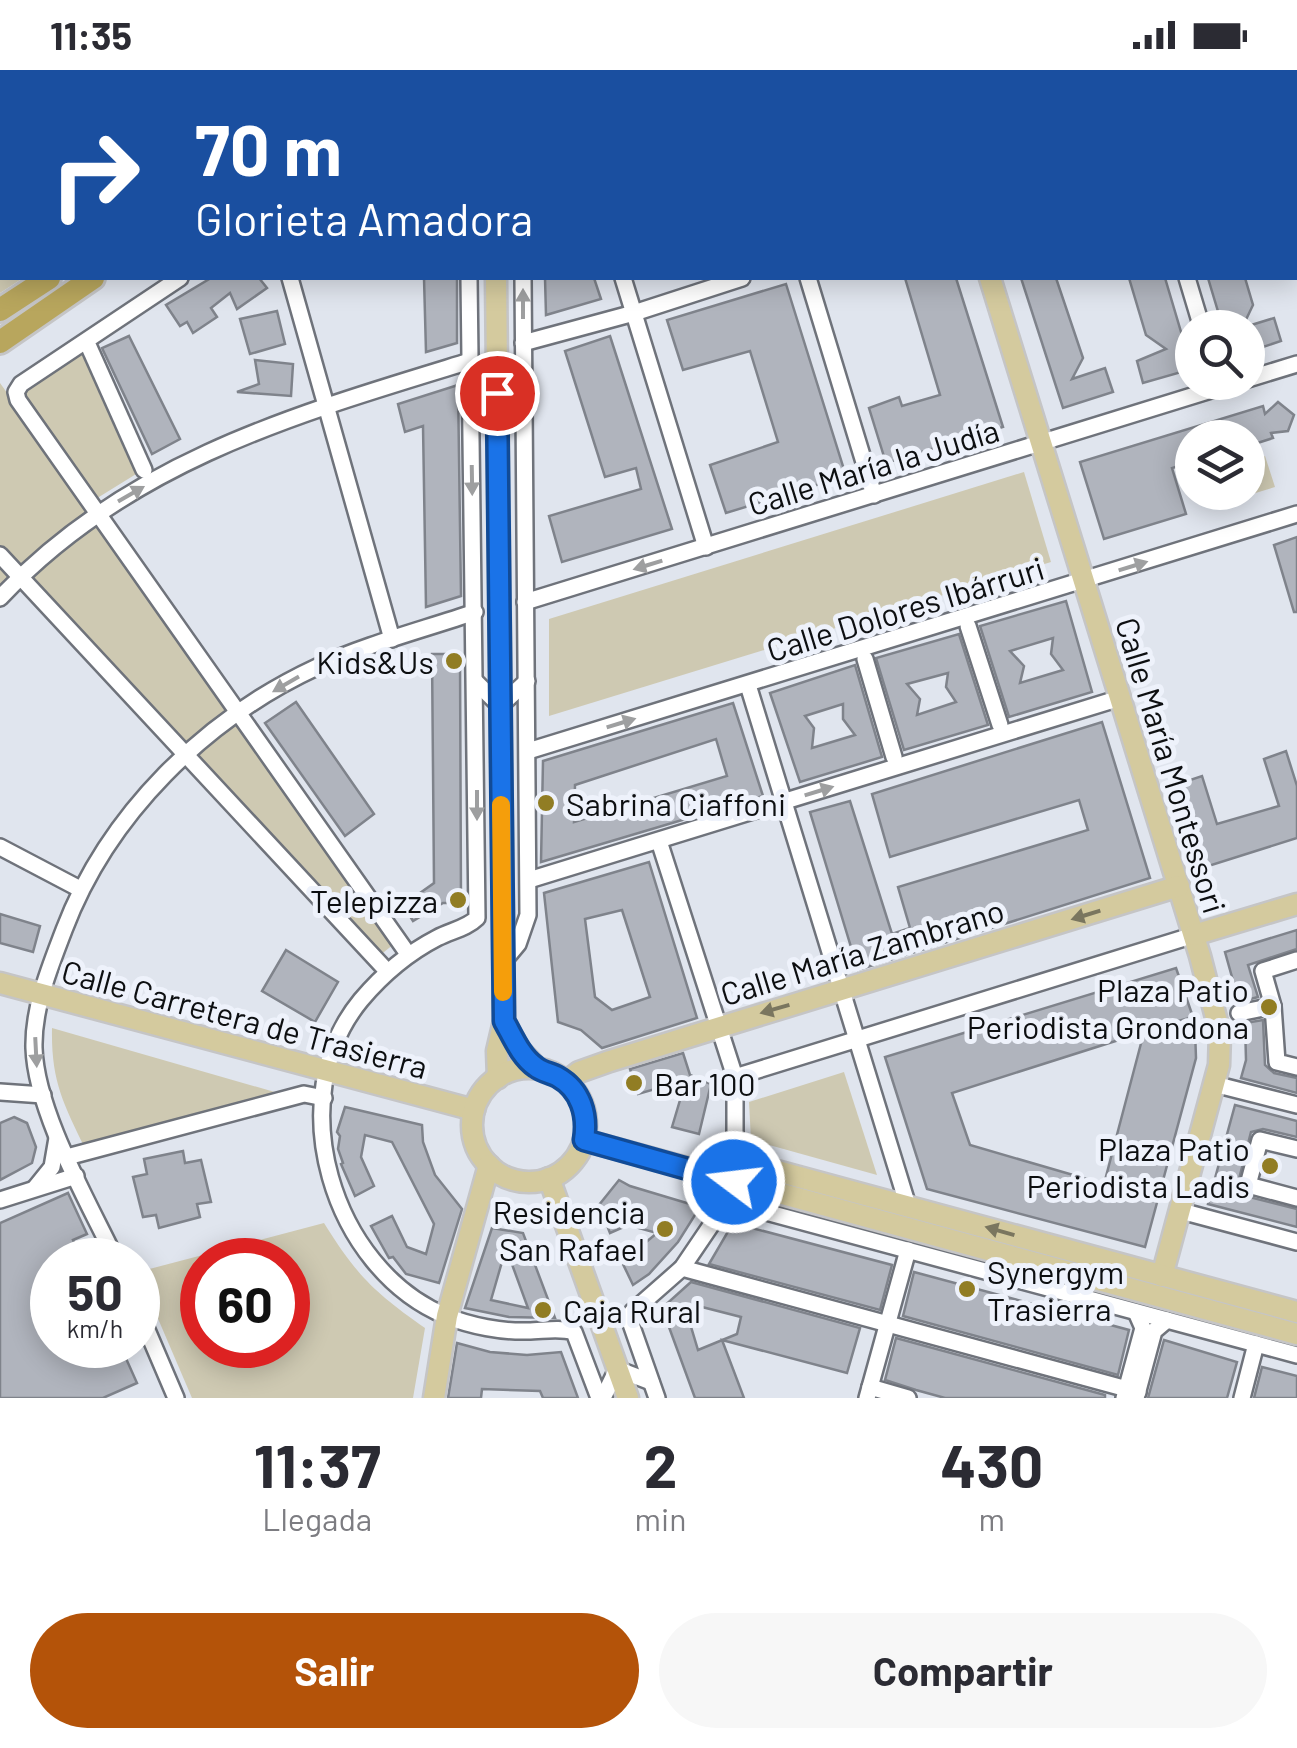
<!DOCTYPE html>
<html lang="es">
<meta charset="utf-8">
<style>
body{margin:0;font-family:Barlow,sans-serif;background:#f7f7f7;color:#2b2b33;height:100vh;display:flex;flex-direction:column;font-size:38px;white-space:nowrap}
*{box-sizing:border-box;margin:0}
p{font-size:32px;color:#7c7c81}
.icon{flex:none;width:55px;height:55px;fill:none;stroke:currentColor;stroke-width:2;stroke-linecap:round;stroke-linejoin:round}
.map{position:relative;height:1328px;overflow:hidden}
.panel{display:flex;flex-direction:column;background:#fff;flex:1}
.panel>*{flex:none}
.banner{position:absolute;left:0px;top:0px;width:1298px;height:210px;box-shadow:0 5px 25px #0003;background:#1a4fa0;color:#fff;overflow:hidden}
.buttons{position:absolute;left:1175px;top:240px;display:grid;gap:20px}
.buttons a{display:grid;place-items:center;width:90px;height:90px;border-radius:50%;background:#fff;box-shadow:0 5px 25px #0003;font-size:50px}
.speed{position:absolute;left:30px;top:1168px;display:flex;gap:20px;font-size:50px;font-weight:700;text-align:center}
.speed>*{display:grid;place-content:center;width:130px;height:130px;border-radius:50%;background:#fff;box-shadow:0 5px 25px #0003;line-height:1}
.speed small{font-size:25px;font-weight:400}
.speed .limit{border:15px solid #d22;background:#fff;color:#111}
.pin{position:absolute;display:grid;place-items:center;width:85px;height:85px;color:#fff;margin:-42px;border:5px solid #fff;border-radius:50%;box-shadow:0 2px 10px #0007}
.me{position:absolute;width:110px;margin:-55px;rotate:285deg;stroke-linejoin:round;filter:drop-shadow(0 0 8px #0008)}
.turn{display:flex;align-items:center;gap:35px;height:210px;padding:0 30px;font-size:45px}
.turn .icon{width:130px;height:130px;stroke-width:2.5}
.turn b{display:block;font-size:70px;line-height:85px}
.eta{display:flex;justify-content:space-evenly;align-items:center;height:170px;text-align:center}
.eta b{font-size:60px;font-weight:700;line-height:70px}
.primary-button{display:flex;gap:20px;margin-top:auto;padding:20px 30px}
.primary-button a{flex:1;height:115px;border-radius:60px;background:#b45309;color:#fff;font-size:40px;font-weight:700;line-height:115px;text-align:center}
.primary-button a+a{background:#f7f7f7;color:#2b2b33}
.status{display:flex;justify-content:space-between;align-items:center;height:70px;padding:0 50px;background:#fff;direction:ltr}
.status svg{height:28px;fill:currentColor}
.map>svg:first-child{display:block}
</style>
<div class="status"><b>11:35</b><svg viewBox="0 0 49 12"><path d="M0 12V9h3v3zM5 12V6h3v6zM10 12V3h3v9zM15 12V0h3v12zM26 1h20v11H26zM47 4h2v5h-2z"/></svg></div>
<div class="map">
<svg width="1297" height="1328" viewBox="0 0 1297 1328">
<rect width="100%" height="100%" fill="#e0e5ee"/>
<!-- green -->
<g fill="#cec9b2" fill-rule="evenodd">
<polygon points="0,0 338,0 2,2 2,208 23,208 0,223"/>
<polygon points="85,278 141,401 86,435 394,874 379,886 19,497 0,515 0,313 10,327"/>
<polygon points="1265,386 1275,417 1216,435 1212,423 1248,422 1248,392"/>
<polygon points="1024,402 1051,492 549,646 549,549"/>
<path d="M52,958l233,67 -200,53c-22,-45 -34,-68 -33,-120z"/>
<polygon points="844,1002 877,1105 751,1070 749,1032"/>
<path d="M324,1153c33,53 51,70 101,105l-12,70h-221l-54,-126zM202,1190h86v85h-86z"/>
</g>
<!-- building -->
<g fill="#b0b4bd" stroke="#7f838b" stroke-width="2.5" fill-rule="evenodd">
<polygon points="211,208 259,208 267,218 237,239 230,223 211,238 217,247 193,263 187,252 180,256 166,235"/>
<polygon points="424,208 457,208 457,273 426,282"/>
<polygon points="545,208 594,208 601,229 546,245"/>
<polygon points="905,208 956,208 1003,357 886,393 869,338 899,327 902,336 940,325"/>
<polygon points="1021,208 1056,208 1083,288 1072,309 1105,298 1113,322 1063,338"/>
<polygon points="1129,208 1165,208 1192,299 1143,313 1137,291 1166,279 1146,265"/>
<polygon points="1208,208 1245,208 1253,235 1242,258 1223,258"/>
<polygon points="786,214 846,406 726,443 710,395 778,372 750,281 683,300 667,250"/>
<polygon points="277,241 285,274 250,284 240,249"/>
<polygon points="1274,248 1281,271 1248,282 1248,256"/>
<polygon points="129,266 180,369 152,384 102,278"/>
<polygon points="610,266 672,459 562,492 549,446 641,419 636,398 605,407 565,281"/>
<polygon points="255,290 293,294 291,326 237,322 259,314"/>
<polygon points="458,315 461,526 426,537 423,356 405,362 398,334"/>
<polygon points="1278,332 1294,345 1288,361 1271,363 1273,368 1248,376 1248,368 1192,368 1192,392 1172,398 1186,444 1104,469 1080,392 1263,336 1265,344"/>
<polygon points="1297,467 1297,542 1294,542 1274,475"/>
<path d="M1066,531l26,91 -83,25 -29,-91zM1053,568l-2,16 12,16 -43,13 4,-17 -14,-15z"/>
<path d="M959,564l29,91 -84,25 -28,-92zM948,603l-2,14 10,15 -39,13 3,-16 -13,-15z"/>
<polygon points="432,584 460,584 461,833 443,833 413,851 403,835 434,813"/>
<path d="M855,595l27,92 -82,25 -30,-89zM843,634v15l12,16 -43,13 2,-20 -9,-12z"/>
<polygon points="296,632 374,744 345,766 265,653"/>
<path d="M733,633l30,93 -222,66 2,-101zM716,669l11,37 -153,46 1,-37z"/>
<polygon points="1102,652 1150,808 858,900 810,742 850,731 892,864 910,858 898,817 1088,760 1079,730 890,787 872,724"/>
<polygon points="1286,681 1297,716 1297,768 1199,799 1172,716 1202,706 1217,754 1279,736 1264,689"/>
<path d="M649,792l48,156 -95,30 -21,-18 -23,-8 -14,-129zM622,840l28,87 -38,13 -17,-13 -10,-78z"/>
<polygon points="0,844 40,856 33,882 0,873"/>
<polygon points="1297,860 1297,879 1248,895 1258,927 1239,932 1225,882"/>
<polygon points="286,880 338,912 315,952 262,921"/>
<path d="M1176,898l17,49 -18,5 2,10 18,-3 1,29 -51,189 -218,-58 -42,-132zM1144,962l-40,152 -134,-39 -18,-52z"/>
<polygon points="1263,950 1265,995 1274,1003 1297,1008 1297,1023 1241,1008 1246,990 1245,953"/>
<polygon points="683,983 690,1005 711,1014 699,1064 672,1057 686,1010 638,1024 630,999"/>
<polygon points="1235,1035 1297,1051 1297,1067 1263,1059 1251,1062 1237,1117 1245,1126 1297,1139 1297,1157 1208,1134"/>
<polygon points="345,1037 422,1055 423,1072 435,1105 462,1139 439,1213 406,1204 393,1187 389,1188 371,1156 392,1146 407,1177 426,1184 434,1154 392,1072 365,1065 361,1087 374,1116 355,1126 341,1094 343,1093 338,1079 340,1066 337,1062"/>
<polygon points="14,1047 27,1053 36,1077 32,1093 0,1110 0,1053"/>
<polygon points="183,1081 185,1093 201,1090 211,1132 197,1134 200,1147 159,1158 156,1145 143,1147 133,1107 147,1104 144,1089"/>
<polygon points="619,1110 630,1116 700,1137 678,1172 649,1204 633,1215 622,1192 657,1163 628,1155 610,1163 599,1135"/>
<polygon points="68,1123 87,1164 73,1170 82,1190 52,1190 52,1275 120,1275 137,1313 103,1328 0,1328 0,1153"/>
<polygon points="733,1153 892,1195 880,1240 709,1194"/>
<path d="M492,1158l31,5 32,85 -46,-1 -44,-9zM506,1178l22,60 -37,-8z"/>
<polygon points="914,1202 1129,1260 1118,1305 903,1246"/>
<path d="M691,1212l169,46 -13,45 -125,-33 22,58h-49l-33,-90zM702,1237l39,10 -4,17 -39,16 -9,-30z"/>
<polygon points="896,1268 1105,1325 1105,1328 945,1328 916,1320 885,1310"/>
<polygon points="1164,1270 1237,1292 1227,1328 1148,1328"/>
<polygon points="457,1273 490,1282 527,1285 561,1282 578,1328 543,1328 540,1321 482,1319 481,1328 448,1328"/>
<polygon points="1262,1297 1297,1306 1297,1328 1254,1328"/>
</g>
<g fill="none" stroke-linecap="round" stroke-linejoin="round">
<defs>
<g id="minor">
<polyline points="520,0 520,2"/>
<polyline points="557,0 558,2"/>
<polyline points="744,0 745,2"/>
<polyline points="1122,0 1123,2"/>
<polyline points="1295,36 1297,36"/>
<polyline points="180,208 21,314 16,322 18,330 408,884"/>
<polyline points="290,208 392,569"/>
<path d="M469,208l8,640c-10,10 -27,13 -40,20 -31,16 -54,36 -76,62 -81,98 -29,269 85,316 25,10 56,16 82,15 15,0 31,-4 46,1l25,66"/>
<polyline points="623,208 706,477"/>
<polyline points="808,208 874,425"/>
<polyline points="1187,208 1202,258"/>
<polyline points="523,273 634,243 742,208"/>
<polyline points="89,277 144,400"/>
<polyline points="1248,309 1297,294"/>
<polyline points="0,485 387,901"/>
<path d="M0,528c128,-137 297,-184 470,-237"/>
<polyline points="525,532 1237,312"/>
<polyline points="968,556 1000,655"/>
<polyline points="865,589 894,687"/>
<polyline points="476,612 500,636 527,611"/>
<polyline points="748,615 908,1136"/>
<polyline points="528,681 1297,444"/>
<polyline points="659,771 735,1007 735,1082 746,1093 777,1101"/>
<polyline points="0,777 80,819"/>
<polyline points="529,810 1120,628"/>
<polyline points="1297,890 1263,901 1273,936 1277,992 1297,997"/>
<polyline points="503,892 518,874 528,845 523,208"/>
<polyline points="1239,943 1273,936"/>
<polyline points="735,1007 1194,865"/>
<polyline points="1214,1014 1297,1035"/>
<polyline points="0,1022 43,1025"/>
<polyline points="1297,1079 1260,1070 1248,1115 1297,1128"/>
<polyline points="67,1087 304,1024 324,1028"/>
<polyline points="35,1118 52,1097 57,1068"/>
<polyline points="0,1130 76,1106"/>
<polyline points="1181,1141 1297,1172"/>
<path d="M116,1190c-28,-59 -80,-148 -82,-212 -1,-41 16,-81 30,-118 44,-116 141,-211 253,-263 50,-23 105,-37 158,-55"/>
<polyline points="682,1198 1138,1322"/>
<polyline points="138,1239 176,1328"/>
<polyline points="870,1317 908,1328"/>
<polyline points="603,1328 617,1299 651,1312"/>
<polyline points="657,1328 631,1254 632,1242 682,1198 722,1139 736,1134 1297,1285"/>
<polyline points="867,1328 908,1180"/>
<polyline points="1124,1328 1143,1258 1136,1242"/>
<polyline points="1136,1328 1154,1261 1167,1250"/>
<polyline points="1242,1328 1256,1274"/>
</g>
<g id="major">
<polyline points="486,0 487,2"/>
<polyline points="927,0 927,2"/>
<polyline points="496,208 504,951 497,981 498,1008"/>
<polyline points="990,208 1200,886 1220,963 1219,995 1162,1206"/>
<polyline points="1194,865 1297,834"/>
<polyline points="0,913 474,1040"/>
<polyline points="504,951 519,979 538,999"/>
<circle cx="529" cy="1055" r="57"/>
<polyline points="566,1012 579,1002 610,991 1179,816"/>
<polyline points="584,1070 1297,1264"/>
<polyline points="549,1108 628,1328"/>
<polyline points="736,1112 777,1101 1297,1242"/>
<polyline points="434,1328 447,1246 489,1095"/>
</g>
<g id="highway">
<polyline points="360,2 363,0"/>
<polyline points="400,2 404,0"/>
<polyline points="0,240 49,208"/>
<polyline points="0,272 93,208"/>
</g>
</defs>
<!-- minor casing -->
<use href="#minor" stroke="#6f737b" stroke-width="20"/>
<!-- major casing -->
<use href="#major" stroke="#c5c5c6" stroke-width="25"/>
<!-- highway casing -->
<use href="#highway" stroke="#c5c5c6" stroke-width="28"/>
<!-- minor -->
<use href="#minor" stroke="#fff" stroke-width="15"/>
<!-- major -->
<use href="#major" stroke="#d4ca9e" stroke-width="20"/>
<!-- highway -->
<use href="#highway" stroke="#b8a65d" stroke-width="22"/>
</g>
<!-- one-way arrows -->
<defs><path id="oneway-solid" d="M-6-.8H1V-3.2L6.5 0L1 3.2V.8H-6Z" transform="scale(2.5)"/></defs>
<g fill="#9e9fa0">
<use href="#oneway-solid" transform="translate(523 234) rotate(-90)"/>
<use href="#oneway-solid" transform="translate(472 410) rotate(89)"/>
<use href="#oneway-solid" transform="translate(131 424) rotate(-30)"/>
<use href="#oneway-solid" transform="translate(648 495) rotate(163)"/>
<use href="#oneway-solid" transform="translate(1133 496) rotate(-17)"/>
<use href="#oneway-solid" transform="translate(286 614) rotate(150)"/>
<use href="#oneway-solid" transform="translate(621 653) rotate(-17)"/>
<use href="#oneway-solid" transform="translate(819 721) rotate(-17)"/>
<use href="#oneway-solid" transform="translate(477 735) rotate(90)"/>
<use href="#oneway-solid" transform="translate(36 982) rotate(87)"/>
</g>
<g fill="#7a765f">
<use href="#oneway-solid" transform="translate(1086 845) rotate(163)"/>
<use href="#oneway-solid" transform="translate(775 939) rotate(164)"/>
<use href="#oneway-solid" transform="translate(1000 1161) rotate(-164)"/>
</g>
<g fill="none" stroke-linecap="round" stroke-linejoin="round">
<defs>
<path id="route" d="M497,323l7,628c9,16 17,36 32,46 6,5 15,6 22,10 23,13 30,38 26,63l150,42"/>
</defs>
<!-- route casing -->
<use href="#route" stroke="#114b97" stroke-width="25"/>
<!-- route -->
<use href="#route" stroke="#1a73e8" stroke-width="18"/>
<!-- slow -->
<polyline stroke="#f59e0b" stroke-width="18" points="501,735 503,922"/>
</g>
<!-- markers -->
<g fill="#917d24" stroke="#eef2fb" stroke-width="4">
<circle cx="454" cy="591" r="10"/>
<circle cx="546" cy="733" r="10"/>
<circle cx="458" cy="830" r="10"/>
<circle cx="1269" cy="937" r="10"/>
<circle cx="634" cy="1013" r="10"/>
<circle cx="1270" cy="1096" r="10"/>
<circle cx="665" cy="1159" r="10"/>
<circle cx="967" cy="1219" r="10"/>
<circle cx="543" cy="1240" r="10"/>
</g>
<g text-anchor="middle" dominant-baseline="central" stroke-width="10" stroke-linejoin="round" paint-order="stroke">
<!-- street labels -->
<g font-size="32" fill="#0d0f11" stroke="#eef2fb">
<text transform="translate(873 396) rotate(-17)">Calle María la Judía</text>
<text transform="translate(905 538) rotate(-17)">Calle Dolores Ibárruri</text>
<text transform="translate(1172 695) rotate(73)">Calle María Montessori</text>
<text transform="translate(862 881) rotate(-17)">Calle María Zambrano</text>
<text transform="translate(245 948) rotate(15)">Calle Carretera de Trasierra</text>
</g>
<!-- poi labels -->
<g font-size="32" fill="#0d0f11" stroke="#eef2fb" text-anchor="end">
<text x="434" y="591">Kids&amp;Us</text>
<text x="566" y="733" text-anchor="start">Sabrina Ciaffoni</text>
<text x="438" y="830">Telepizza</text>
<text x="1249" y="919">Plaza Patio<tspan x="1249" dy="37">Periodista Grondona</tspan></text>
<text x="654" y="1013" text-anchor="start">Bar 100</text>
<text x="1250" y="1078">Plaza Patio<tspan x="1250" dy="37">Periodista Ladis</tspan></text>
<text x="645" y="1141">Residencia<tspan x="645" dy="37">San Rafael</tspan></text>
<text x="987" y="1201" text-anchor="start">Synergym<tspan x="987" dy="37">Trasierra</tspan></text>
<text x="563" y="1240" text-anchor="start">Caja Rural</text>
</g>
</g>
</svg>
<div class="buttons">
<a><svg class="icon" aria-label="search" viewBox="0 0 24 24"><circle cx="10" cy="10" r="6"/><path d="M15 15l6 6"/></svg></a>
<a><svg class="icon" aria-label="layers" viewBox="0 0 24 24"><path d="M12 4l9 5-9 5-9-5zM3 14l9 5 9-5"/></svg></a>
</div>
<div class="speed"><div>50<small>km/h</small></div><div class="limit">60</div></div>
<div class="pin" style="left:497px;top:323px;background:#d93025"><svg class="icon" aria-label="arrive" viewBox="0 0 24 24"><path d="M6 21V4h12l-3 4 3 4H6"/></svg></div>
<svg class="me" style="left:734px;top:1112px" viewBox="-20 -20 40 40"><circle r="17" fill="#1a73e8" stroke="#fff" stroke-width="3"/><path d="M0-11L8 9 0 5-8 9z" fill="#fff"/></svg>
<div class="banner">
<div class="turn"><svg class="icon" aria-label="right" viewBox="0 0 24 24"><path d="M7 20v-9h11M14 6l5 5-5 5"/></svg><div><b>70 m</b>Glorieta Amadora</div></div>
</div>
</div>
<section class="panel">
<div class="eta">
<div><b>11:37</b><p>Llegada</p></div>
<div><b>2</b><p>min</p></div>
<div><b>430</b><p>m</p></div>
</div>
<div class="primary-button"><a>Salir</a><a>Compartir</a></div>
</section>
